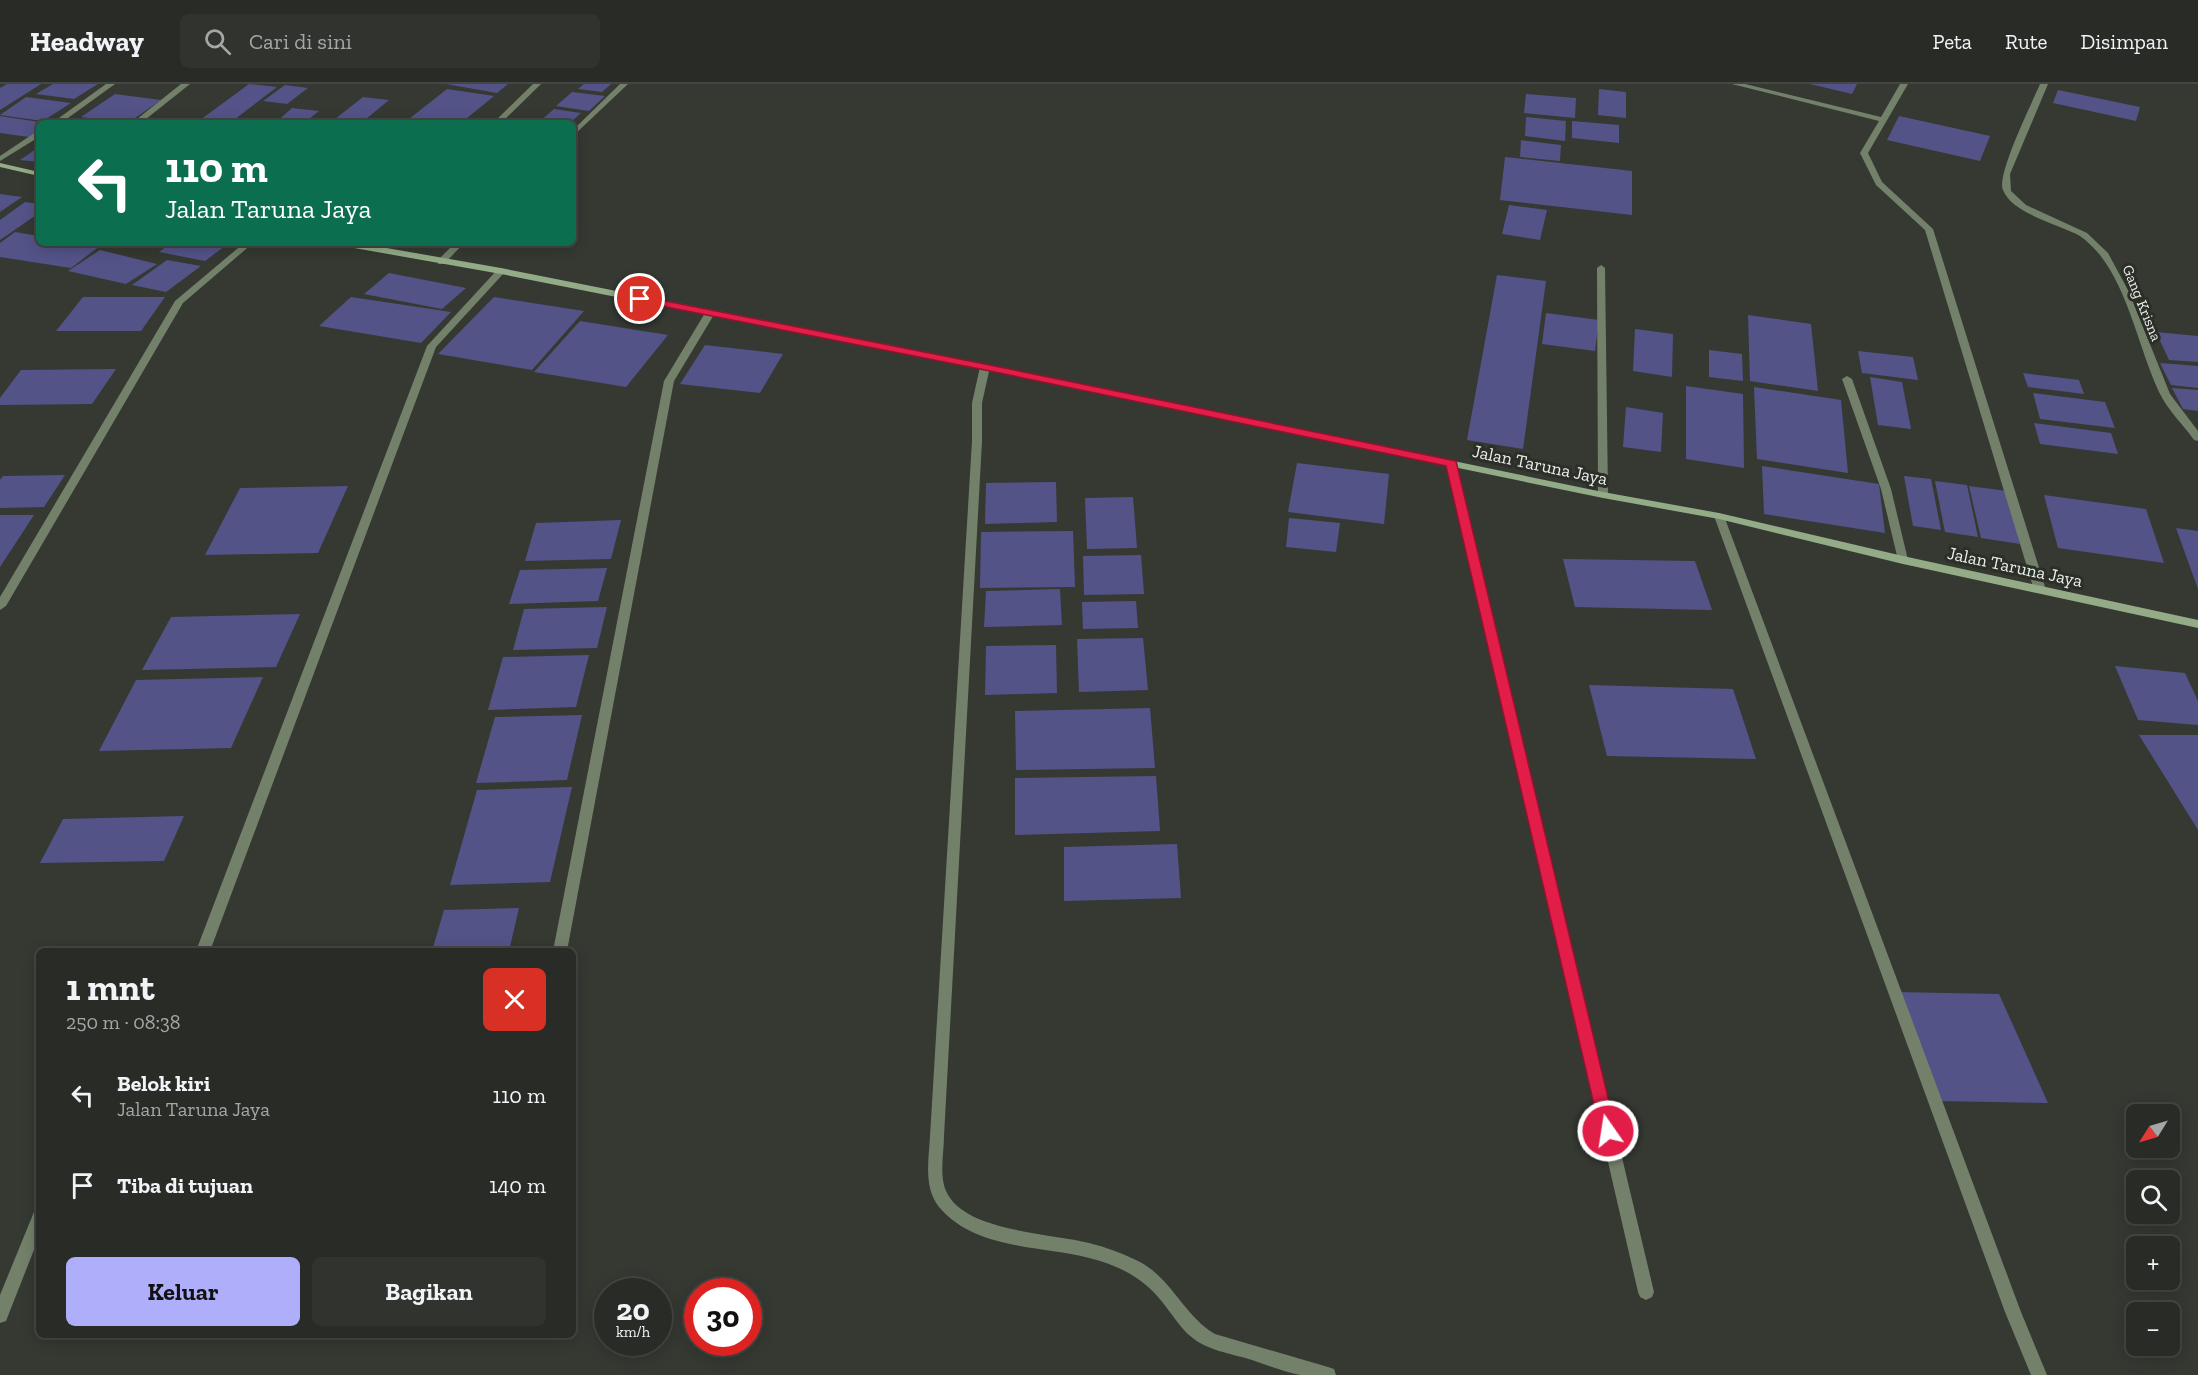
<!DOCTYPE html>
<html lang="id">
<meta charset="utf-8">
<style>
body{margin:0;font-family:"Zilla Slab",serif;background:#30332e;color:#f1f3f6;height:100vh;display:flex;flex-direction:column;font-size:22px;white-space:nowrap}
*{box-sizing:border-box;margin:0}
p{font-size:20px;color:#a5a7a7}
.icon{flex:none;width:33px;height:33px;fill:none;stroke:currentColor;stroke-width:2;stroke-linecap:round;stroke-linejoin:round}
.map{position:relative;flex:1;overflow:hidden}
.sheet{position:absolute;left:36px;top:864px;width:540px;height:390px;display:flex;flex-direction:column;background:#282b26;border-radius:9px;box-shadow:0 3px 15px #0003,0 0 0 2px #444743}
.sheet>*{flex:none}
.guide{position:absolute;left:36px;top:36px;width:540px;height:126px;border-radius:9px;box-shadow:0 3px 15px #0003,0 0 0 2px #444743;background:#0b6e4f;color:#fff;overflow:hidden}
.needle{width:39px;rotate:233deg}
.controls{position:absolute;left:2126px;top:1020px;display:grid;gap:12px}
.controls a{display:grid;place-items:center;width:54px;height:54px;border-radius:9px;background:#282b26;box-shadow:0 3px 15px #0003,0 0 0 2px #444743;font-size:30px}
.speed{position:absolute;left:594px;top:1194px;display:flex;gap:12px;font-size:30px;font-weight:700;text-align:center}
.speed>*{display:grid;place-content:center;width:78px;height:78px;border-radius:50%;background:#282b26;box-shadow:0 3px 15px #0003,0 0 0 2px #444743;line-height:1}
.speed small{font-size:15px;font-weight:400}
.speed .limit{border:9px solid #d22;background:#fff;color:#111}
.pin{position:absolute;display:grid;place-items:center;width:51px;height:51px;color:#fff;margin:-26px;border:3px solid #fff;border-radius:50%;box-shadow:0 2px 6px #0007}
.me{position:absolute;width:66px;margin:-33px;rotate:347deg;stroke-linejoin:round;filter:drop-shadow(0 0 4px #0008)}
.turn{display:flex;align-items:center;gap:21px;height:126px;padding:0 30px;font-size:27px}
.turn .icon{width:78px;height:78px;stroke-width:2.5}
.turn b{display:block;font-size:42px;line-height:51px}
.round{display:grid;place-items:center;flex:none;width:63px;height:63px;border-radius:9px;background:#30332e}
.summary{display:flex;align-items:center;justify-content:space-between;height:102px;padding:0 30px}
h1{font-size:36px;font-weight:800;line-height:45px}
.button{display:flex;gap:12px;margin-top:auto;padding:12px 30px}
.button a{flex:1;height:69px;border-radius:9px;background:#aeaefb;color:#111;font-size:24px;font-weight:800;line-height:69px;text-align:center}
.button a+a{background:#30332e;color:#f1f3f6}
ul{padding:0;list-style:none}
li{display:flex;align-items:center;gap:18px;height:90px;padding:0 30px}
li div{flex:1}
li b{display:block;font-size:22px}
li em{font-style:normal}
header{display:flex;align-items:center;gap:36px;box-sizing:border-box;height:84px;padding:0 30px;background:#282b26;border-bottom:2px solid #444743}
header strong{font-size:28px}
nav{display:flex;gap:33px;margin-inline-start:auto;font-size:21px}
.search{width:420px;height:54px;background:#30332e;display:flex;align-items:center;gap:15px;box-sizing:border-box;padding:0 21px;border-radius:9px;color:#a5a7a7;font-size:22px}
.map>svg:first-child{display:block}
</style>
<header>
<strong>Headway</strong>
<div class="search"><svg class="icon" aria-label="search" viewBox="0 0 24 24"><circle cx="10" cy="10" r="6"/><path d="M15 15l6 6"/></svg>Cari di sini</div>
<nav><a>Peta</a><a>Rute</a><a>Disimpan</a></nav>
</header>
<div class="map">
<svg width="2198" height="1291" viewBox="0 0 2198 1291">
<rect width="100%" height="100%" fill="#353932"/>
<!-- building -->
<g fill="#535388">
<polygon points="7,0 41,0 0,26 0,4"/>
<polygon points="53,0 98,0 74,15 36,10"/>
<polygon points="249,0 277,3 230,39 196,39"/>
<polygon points="446,0 508,0 497,9"/>
<polygon points="584,0 611,0 602,8 578,5"/>
<polygon points="1810,0 1857,0 1852,10"/>
<polygon points="285,1 308,4 287,20 263,17"/>
<polygon points="447,5 494,12 461,39 404,39"/>
<polygon points="1599,5 1626,8 1626,34 1598,31"/>
<polygon points="2058,6 2140,23 2136,37 2053,19"/>
<polygon points="572,8 605,12 589,27 556,22"/>
<polygon points="115,10 161,16 128,39 81,33"/>
<polygon points="1526,10 1576,14 1575,34 1524,29"/>
<polygon points="26,13 71,19 43,37 0,31"/>
<polygon points="363,13 389,16 361,39 330,39"/>
<polygon points="292,24 319,27 304,39 275,39"/>
<polygon points="554,25 581,29 570,39 538,39"/>
<polygon points="0,32 39,38 39,47 29,53 0,49"/>
<polygon points="1899,32 1990,52 1980,77 1887,56"/>
<polygon points="1526,33 1566,37 1565,57 1525,52"/>
<polygon points="1572,37 1619,41 1619,59 1572,54"/>
<polygon points="1521,56 1561,61 1560,77 1520,73"/>
<polygon points="39,63 39,78 20,76"/>
<polygon points="1505,73 1632,87 1632,131 1500,116"/>
<polygon points="0,110 22,113 0,128"/>
<polygon points="25,118 39,120 39,129 0,156 0,136"/>
<polygon points="1509,121 1547,126 1540,156 1502,150"/>
<polygon points="15,148 39,152 39,159 101,161 71,184 0,173 0,159"/>
<polygon points="171,159 229,159 205,177 159,168"/>
<polygon points="100,166 157,180 126,200 68,187"/>
<polygon points="167,176 201,182 166,208 132,201"/>
<polygon points="389,189 466,204 442,225 364,210"/>
<polygon points="1497,191 1546,197 1523,365 1467,356"/>
<polygon points="83,213 165,213 141,247 56,247"/>
<polygon points="351,213 451,228 421,259 319,242"/>
<polygon points="494,213 584,227 532,286 438,270"/>
<polygon points="1546,229 1599,236 1595,267 1542,260"/>
<polygon points="1748,231 1811,240 1818,307 1750,297"/>
<polygon points="580,237 668,251 626,303 534,288"/>
<polygon points="1635,245 1673,250 1672,293 1633,287"/>
<polygon points="2156,248 2198,252 2198,278 2169,276"/>
<polygon points="705,261 783,270 760,309 680,300"/>
<polygon points="1709,266 1742,270 1743,297 1709,293"/>
<polygon points="1858,267 1913,273 1918,296 1862,289"/>
<polygon points="2160,279 2198,282 2198,304 2171,301"/>
<polygon points="116,285 92,320 0,321 0,314 21,286"/>
<polygon points="2023,289 2079,296 2084,310 2028,303"/>
<polygon points="1870,293 1902,298 1911,345 1878,341"/>
<polygon points="1686,302 1743,310 1744,384 1686,375"/>
<polygon points="1754,303 1841,316 1848,389 1757,375"/>
<polygon points="2172,304 2198,306 2198,327 2183,325"/>
<polygon points="2033,309 2105,318 2115,344 2040,335"/>
<polygon points="1626,323 1663,329 1661,368 1623,363"/>
<polygon points="2034,339 2111,349 2118,370 2040,360"/>
<polygon points="1297,379 1389,390 1384,440 1288,428"/>
<polygon points="1762,382 1879,400 1885,449 1764,430"/>
<polygon points="65,391 44,423 0,424 0,396 3,392"/>
<polygon points="1904,392 1931,395 1941,446 1913,442"/>
<polygon points="1935,397 1967,401 1978,453 1945,448"/>
<polygon points="1056,398 1057,438 985,440 986,399"/>
<polygon points="348,402 318,469 205,471 240,404"/>
<polygon points="1969,402 2007,407 2020,460 1981,454"/>
<polygon points="2044,411 2146,425 2164,479 2058,464"/>
<polygon points="1133,413 1137,464 1087,465 1085,414"/>
<polygon points="0,431 34,431 0,483"/>
<polygon points="1289,434 1340,439 1336,468 1286,463"/>
<polygon points="621,436 611,475 525,477 536,439"/>
<polygon points="2176,444 2198,447 2198,505"/>
<polygon points="1073,447 1075,503 980,504 981,448"/>
<polygon points="1141,471 1144,510 1084,511 1083,472"/>
<polygon points="1563,475 1695,477 1712,526 1575,523"/>
<polygon points="607,484 598,517 509,520 520,486"/>
<polygon points="1060,505 1062,541 984,543 986,507"/>
<polygon points="1136,517 1138,544 1083,545 1082,518"/>
<polygon points="607,523 597,564 513,566 524,525"/>
<polygon points="300,530 276,583 142,586 171,533"/>
<polygon points="1143,554 1148,606 1079,608 1077,555"/>
<polygon points="1056,561 1057,609 985,611 986,562"/>
<polygon points="589,571 576,623 488,626 503,573"/>
<polygon points="2115,582 2185,589 2198,617 2198,641 2138,636"/>
<polygon points="263,593 231,664 99,667 136,596"/>
<polygon points="1589,601 1733,605 1756,675 1607,672"/>
<polygon points="1150,624 1155,684 1016,686 1015,627"/>
<polygon points="582,631 567,696 476,699 495,633"/>
<polygon points="2139,651 2198,651 2198,746"/>
<polygon points="1156,692 1160,747 1015,751 1015,694"/>
<polygon points="572,703 550,798 450,801 477,706"/>
<polygon points="184,732 164,777 40,779 63,735"/>
<polygon points="1177,760 1181,814 1064,817 1064,763"/>
<polygon points="519,824 509,867 432,867 444,826"/>
<polygon points="1895,908 1999,910 2048,1019 1937,1017"/>
</g>
<g fill="none" stroke-linecap="round" stroke-linejoin="round">
<!-- street -->
<g fill="#73816a" fill-rule="evenodd">
<polygon points="106,0 115,0 61,39 52,39"/>
<polygon points="181,0 190,0 141,39 132,39"/>
<polygon points="533,0 541,0 501,39 493,39"/>
<polygon points="620,0 628,0 573,52 573,46"/>
<polygon points="1732,0 1745,0 1881,33 1900,0 1908,0 1868,69 1882,98 1933,145 2046,506 2044,509 2036,509 2034,506 1925,146 1876,101 1860,69 1879,37"/>
<path d="M2040,0h8l-38,90 1,17 15,14 61,28 21,20 21,39 41,102 28,37v10l-4,-1c-11,-16 -26,-29 -35,-48 -20,-43 -30,-100 -59,-137 -6,-7 -13,-14 -20,-19 -21,-12 -68,-22 -77,-46 -7,-15 29,-87 37,-106z"/>
<polygon points="390,36 393,36 397,38 388,39"/>
<polygon points="36,48 39,48 39,53 0,77 0,72"/>
<polygon points="244,159 253,159 183,219 6,522 0,526 0,513 175,217"/>
<polygon points="455,159 464,159 444,180 438,180 438,176"/>
<polygon points="1601,181 1605,184 1608,411 1603,414 1598,411 1597,184"/>
<polygon points="501,184 505,187 504,189 436,263 210,867 196,867 427,262 498,185"/>
<polygon points="710,226 715,229 674,297 567,867 553,867 664,297 705,229"/>
<path d="M985,280l5,3 -8,36v38l-38,695c0,17 -5,39 2,55 18,41 105,42 143,52 17,4 35,11 51,19 32,17 44,54 75,72l113,33 6,2 2,6c-11,0 -25,0 -36,0 -16,-3 -33,-10 -48,-15 -22,-7 -45,-9 -63,-25 -10,-9 -17,-21 -26,-32 -16,-21 -37,-34 -63,-42 -52,-17 -122,-8 -161,-54 -16,-20 -10,-48 -9,-71l42,-695v-38l8,-36z"/>
<polygon points="1847,292 1852,295 1891,405 1908,476 1907,478 1903,480 1898,476 1881,405 1842,295"/>
<polygon points="1452,377 1457,380 1654,1208 1652,1213 1646,1216 1640,1213 1638,1208 1447,380"/>
<polygon points="1719,429 1724,432 2021,1228 2047,1291 2031,1291 2005,1228 1714,432"/>
<polygon points="39,1126 39,1153 6,1237 0,1239 0,1211 34,1128"/>
</g>
<!-- secondary -->
<g fill="#93ab86" fill-rule="evenodd">
<polygon points="0,79 39,88 39,92 0,83"/>
<polygon points="339,159 358,159 501,184 985,280 1603,408 1719,429 1903,472 2198,536 2198,544 1903,480 1719,435 1603,414 985,286 501,190 343,162"/>
</g>
</g>
<!-- route -->
<polygon fill="#e11d48" stroke="#92132f" stroke-width="1.5" points="640,212 985,280 1456,377 1616,1047 1614,1052 1608,1054 1602,1052 1600,1047 1446,382 985,286 636,217 635,215"/>
<g text-anchor="middle" dominant-baseline="central" stroke-width="6" stroke-linejoin="round" paint-order="stroke">
<!-- far-street labels -->
<g font-size="15" fill="#ebefea" stroke="#2b2f28">
<text transform="translate(2142 219) rotate(68)">Gang Krisna</text>
</g>
<!-- street labels -->
<g font-size="18" fill="#ebefea" stroke="#2b2f28">
<text transform="translate(1540 381) rotate(12)">Jalan Taruna Jaya</text>
<text transform="translate(2015 483) rotate(12)">Jalan Taruna Jaya</text>
</g>
</g>
</svg>
<div class="controls">
<a><svg class="needle" viewBox="-14 -14 28 28"><path d="M0-13l5 13h-10z" fill="#e53935"/><path d="M0 13l5-13h-10z" fill="#a5a7a7"/></svg></a>
<a><svg class="icon" aria-label="search" viewBox="0 0 24 24"><circle cx="10" cy="10" r="6"/><path d="M15 15l6 6"/></svg></a>
<a>+</a>
<a>−</a>
</div>
<div class="speed"><div>20<small>km/h</small></div><div class="limit">30</div></div>
<div class="pin" style="left:640px;top:215px;background:#d93025"><svg class="icon" aria-label="arrive" viewBox="0 0 24 24"><path d="M6 21V4h12l-3 4 3 4H6"/></svg></div>
<svg class="me" style="left:1608px;top:1047px" viewBox="-20 -20 40 40"><circle r="17" fill="#e11d48" stroke="#fff" stroke-width="3"/><path d="M0-11L8 9 0 5-8 9z" fill="#fff"/></svg>
<div class="guide">
<div class="turn"><svg class="icon" aria-label="left" viewBox="0 0 24 24"><path d="M17 20v-9H6M10 6l-5 5 5 5"/></svg><div><b>110 m</b>Jalan Taruna Jaya</div></div>
</div>
<section class="sheet">
<div class="summary"><div><h1>1 mnt</h1><p>250 m · 08:38</p></div><a class="round" style="background:#d93025;color:#fff"><svg class="icon" aria-label="close" viewBox="0 0 24 24"><path d="M6 6l12 12M18 6L6 18"/></svg></a></div>
<ul>
<li><svg class="icon" aria-label="left" viewBox="0 0 24 24"><path d="M17 20v-9H6M10 6l-5 5 5 5"/></svg><div><b>Belok kiri</b><p>Jalan Taruna Jaya</p></div><em>110 m</em></li>
<li><svg class="icon" aria-label="arrive" viewBox="0 0 24 24"><path d="M6 21V4h12l-3 4 3 4H6"/></svg><div><b>Tiba di tujuan</b></div><em>140 m</em></li>
</ul>
<div class="button"><a>Keluar</a><a>Bagikan</a></div>
</section>
</div>
